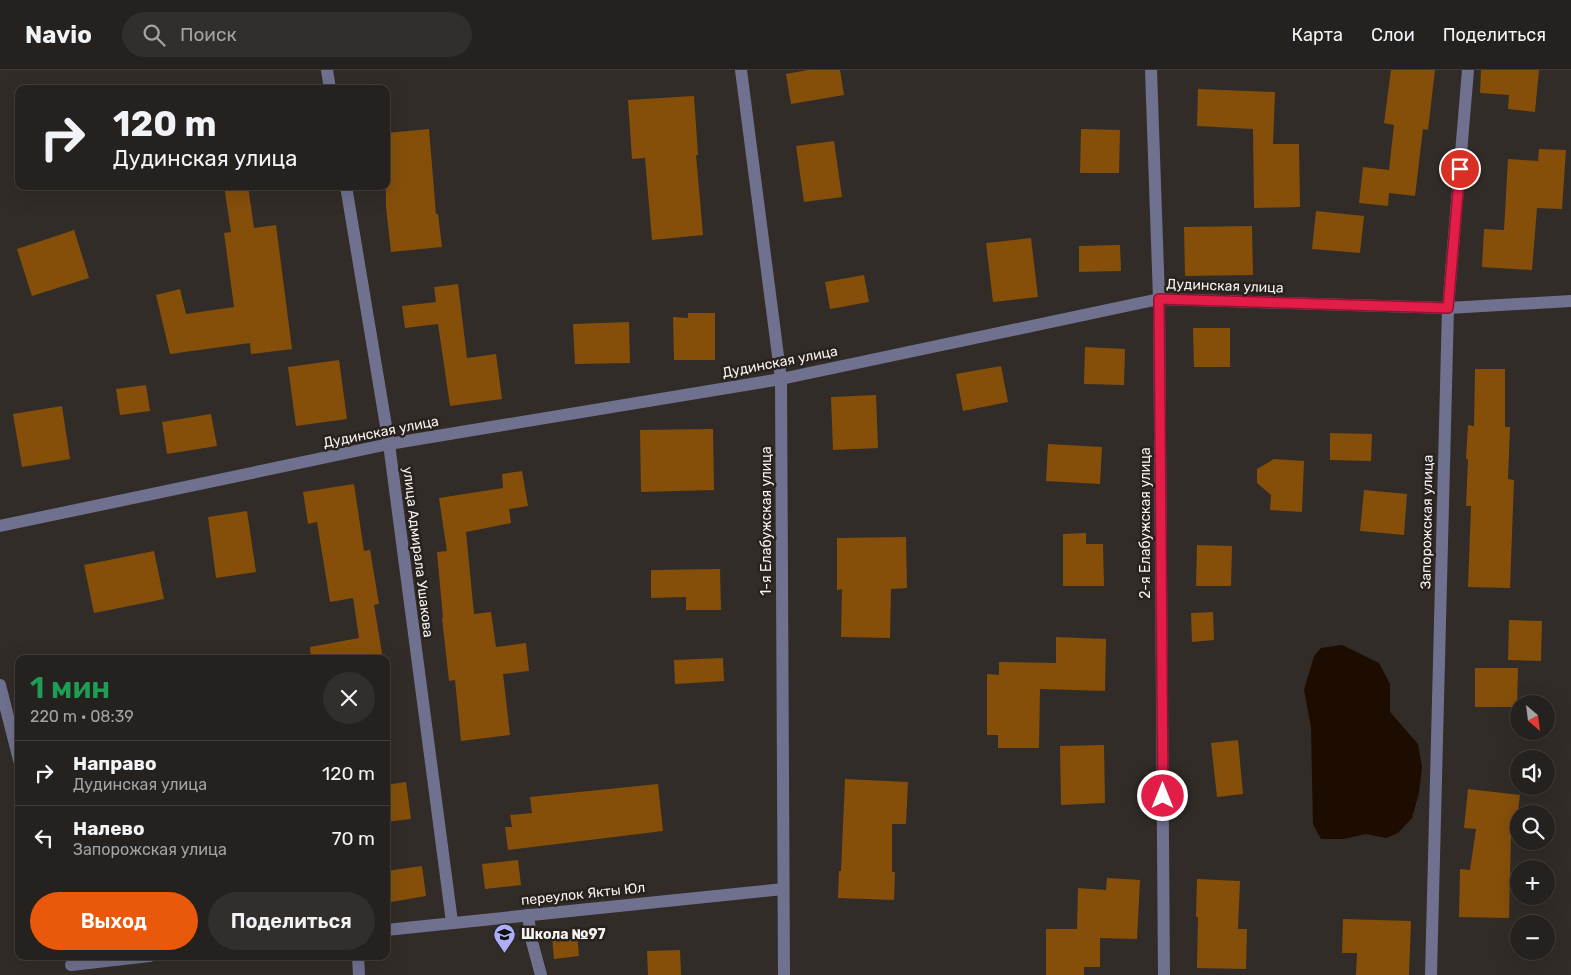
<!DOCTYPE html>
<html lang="ru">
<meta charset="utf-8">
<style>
body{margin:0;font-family:Rubik,sans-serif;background:#312e2b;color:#f1f3f6;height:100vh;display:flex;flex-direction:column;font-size:19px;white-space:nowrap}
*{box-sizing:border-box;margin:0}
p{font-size:16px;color:#a3a3a4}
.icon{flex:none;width:28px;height:28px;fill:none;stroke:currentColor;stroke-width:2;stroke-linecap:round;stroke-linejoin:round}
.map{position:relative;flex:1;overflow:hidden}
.drawer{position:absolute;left:15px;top:585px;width:375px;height:305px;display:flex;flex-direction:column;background:#25211e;border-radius:10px;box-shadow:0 5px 20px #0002,0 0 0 1px #423e3c}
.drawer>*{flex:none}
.top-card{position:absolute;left:15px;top:15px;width:375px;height:105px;border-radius:10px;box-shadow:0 5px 20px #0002,0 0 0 1px #423e3c;background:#25211e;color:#f1f3f6;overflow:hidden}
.needle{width:32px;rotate:152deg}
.tools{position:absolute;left:1510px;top:625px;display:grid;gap:10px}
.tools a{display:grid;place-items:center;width:45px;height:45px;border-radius:50%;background:#25211e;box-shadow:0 5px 20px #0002,0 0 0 1px #423e3c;font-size:25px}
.pin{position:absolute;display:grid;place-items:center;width:42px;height:42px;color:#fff;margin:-21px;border:2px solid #fff;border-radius:50%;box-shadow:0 1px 5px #0007}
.me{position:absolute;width:55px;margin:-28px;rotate:0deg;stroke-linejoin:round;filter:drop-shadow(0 0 4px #0008)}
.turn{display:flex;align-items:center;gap:18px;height:105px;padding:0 15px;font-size:22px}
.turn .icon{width:65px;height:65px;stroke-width:2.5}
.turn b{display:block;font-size:35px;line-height:42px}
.round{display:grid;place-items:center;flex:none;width:52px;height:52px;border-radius:26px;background:#312e2b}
.overview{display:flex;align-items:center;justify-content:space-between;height:85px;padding:0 15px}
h1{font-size:30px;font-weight:600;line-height:38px;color:#1e9e55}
.action{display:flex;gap:10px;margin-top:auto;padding:10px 15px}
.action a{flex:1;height:58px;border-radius:30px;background:#ea580c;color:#fff;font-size:20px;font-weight:600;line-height:58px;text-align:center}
.action a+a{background:#312e2b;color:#f1f3f6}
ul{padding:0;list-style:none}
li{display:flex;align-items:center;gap:15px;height:65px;padding:0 15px;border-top:1px solid #423e3c}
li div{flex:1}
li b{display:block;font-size:19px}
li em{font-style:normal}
header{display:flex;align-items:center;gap:30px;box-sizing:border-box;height:70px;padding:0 25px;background:#25211e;border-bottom:1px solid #423e3c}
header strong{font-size:24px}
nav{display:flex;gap:28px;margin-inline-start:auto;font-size:18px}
.search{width:350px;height:45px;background:#312e2b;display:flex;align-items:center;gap:12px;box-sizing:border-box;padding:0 18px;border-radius:28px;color:#a3a3a4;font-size:19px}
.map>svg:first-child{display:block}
</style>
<header>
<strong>Navio</strong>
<div class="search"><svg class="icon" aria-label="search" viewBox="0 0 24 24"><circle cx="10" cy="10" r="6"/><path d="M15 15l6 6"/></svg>Поиск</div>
<nav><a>Карта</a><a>Слои</a><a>Поделиться</a></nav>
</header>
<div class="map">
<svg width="1571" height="905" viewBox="0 0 1571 905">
<rect width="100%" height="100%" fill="#312c28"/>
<!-- water -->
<polygon fill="#1d0c00" points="1342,575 1379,593 1390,614 1390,642 1418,674 1422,697 1419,723 1412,748 1398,763 1386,768 1366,764 1343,769 1321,769 1313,754 1311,657 1304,620 1314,586 1321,578"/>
<!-- building -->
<g fill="#854f0a">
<polygon points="808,0 840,0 844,25 791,34 786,4"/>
<polygon points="1391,0 1435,0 1428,60 1423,59 1415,126 1389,123 1388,136 1359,133 1363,97 1389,100 1394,55 1384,53"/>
<polygon points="1481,0 1539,0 1535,42 1508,39 1509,25 1480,23"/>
<polygon points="1198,19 1275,22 1273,74 1299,74 1300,137 1254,138 1253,59 1197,56"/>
<polygon points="694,26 698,85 696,85 703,165 652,170 645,88 632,89 628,30"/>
<polygon points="429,59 436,144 438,144 442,177 391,182 386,137 386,63"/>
<polygon points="1081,59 1120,60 1119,103 1080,103"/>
<polygon points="834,71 842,127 804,132 796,76"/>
<polygon points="1539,79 1566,80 1562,139 1537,138 1532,200 1482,197 1484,159 1504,160 1508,89 1538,91"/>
<polygon points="224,116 248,116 254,158 276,155 292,279 251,284 250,273 170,284 156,225 180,219 186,244 234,237 224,163 231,162"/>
<polygon points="1316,141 1364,146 1360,183 1312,179"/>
<polygon points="1252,156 1253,205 1185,206 1184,157"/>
<polygon points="74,160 89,208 32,226 17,179"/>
<polygon points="1031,168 1038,227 993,232 986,173"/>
<polygon points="1120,175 1121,201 1079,202 1079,176"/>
<polygon points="864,205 869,232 830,239 825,212"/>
<polygon points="458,214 467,288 496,284 502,329 450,336 438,254 405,258 402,236 436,232 434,217"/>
<polygon points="688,243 715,243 715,290 674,290 673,247 688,248"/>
<polygon points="629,252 630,293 575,294 573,254"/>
<polygon points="1193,258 1230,258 1230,297 1194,297"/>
<polygon points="1085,277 1125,279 1124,315 1084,314"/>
<polygon points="339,290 347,349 296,356 288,297"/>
<polygon points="1001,296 1008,332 963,341 956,304"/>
<polygon points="1475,299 1505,299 1505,357 1510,357 1508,409 1514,410 1510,518 1468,517 1471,436 1466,436 1468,389 1466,389 1468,355 1474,356"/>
<polygon points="146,315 150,341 120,345 116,319"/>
<polygon points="876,325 878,378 833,380 831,327"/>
<polygon points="62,336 70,389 22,397 13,344"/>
<polygon points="211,344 217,376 167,384 162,352"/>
<polygon points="713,359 714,420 641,422 640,360"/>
<polygon points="1330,363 1372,364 1371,391 1330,390"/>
<polygon points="1048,374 1102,377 1100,414 1046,411"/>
<polygon points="1274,389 1304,391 1302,442 1270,440 1271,425 1257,413 1257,399"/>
<polygon points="522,401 528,436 509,439 511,453 466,462 474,544 491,542 496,577 526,573 529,601 503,604 510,665 461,671 455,610 449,611 442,548 443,548 437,482 447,481 439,428 503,418 502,404"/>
<polygon points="354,414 364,481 370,480 379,534 374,535 383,589 311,589 310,577 359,568 353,528 330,532 317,452 308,454 303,422"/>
<polygon points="1364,420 1407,424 1404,465 1360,461"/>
<polygon points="247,441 256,502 216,508 208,447"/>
<polygon points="1086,463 1086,474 1103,474 1104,516 1063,516 1063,464"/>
<polygon points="906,467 907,518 891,519 890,568 841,567 842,519 837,520 837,468"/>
<polygon points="1197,475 1232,476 1231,516 1196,516"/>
<polygon points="154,481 164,529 94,543 84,495"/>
<polygon points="720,499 721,540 686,540 686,527 651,528 651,500"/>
<polygon points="1213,542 1214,570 1192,572 1191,543"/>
<polygon points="1509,550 1542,551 1541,591 1508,590"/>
<polygon points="1056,567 1106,569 1105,621 1040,619 1039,678 998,678 998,665 987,665 987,604 999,605 999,592 1056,593"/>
<polygon points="723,588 724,611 675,614 674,590"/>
<polygon points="1475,598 1518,598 1517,637 1475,637"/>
<polygon points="1238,670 1243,724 1217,727 1211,673"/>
<polygon points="1104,675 1105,733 1061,735 1060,676"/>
<polygon points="845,709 908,712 906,754 892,754 892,802 895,802 894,830 838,828 839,801 841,801"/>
<polygon points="406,712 411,749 386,752 386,715"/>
<polygon points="658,714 663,761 508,780 505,757 512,757 510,745 532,743 530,727"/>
<polygon points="1468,719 1520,725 1515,764 1511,764 1509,848 1459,847 1460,799 1470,800 1476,759 1464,758"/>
<polygon points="518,790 521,815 485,819 482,794"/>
<polygon points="422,796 426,826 391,832 386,801"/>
<polygon points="1107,808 1140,810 1137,869 1100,868 1100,897 1084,897 1084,905 1046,905 1046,859 1077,859 1078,818 1106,820"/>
<polygon points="1197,809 1240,811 1238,859 1247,859 1246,899 1197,898 1198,847 1196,847"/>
<polygon points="1343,849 1411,851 1409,905 1356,905 1357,883 1342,883"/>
<polygon points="577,864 579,886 554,889 552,867"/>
<polygon points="680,880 681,905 648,905 647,881"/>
</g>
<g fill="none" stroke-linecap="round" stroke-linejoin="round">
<!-- minor -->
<g stroke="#70718f" stroke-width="12">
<polyline points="327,0 330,19"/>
<polyline points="741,0 781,309 784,905"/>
<polyline points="1151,0 1159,229 1164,905"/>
<polyline points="346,116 389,374 452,852"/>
<polyline points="0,456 389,374 781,309 1159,229 1448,238 1571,231"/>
<polyline points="0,615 19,690"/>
<polyline points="528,845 531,868 541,905"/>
<polyline points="386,860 783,819"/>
<polyline points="358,886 359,905"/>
<polyline points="71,895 150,886"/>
<polyline points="1431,905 1448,238 1468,0"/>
</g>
</g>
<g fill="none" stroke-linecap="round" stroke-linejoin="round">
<defs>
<polyline id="route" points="1163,726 1159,229 1448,238 1460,99"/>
</defs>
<!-- route casing -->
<use href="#route" stroke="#92132f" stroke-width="12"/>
<!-- route -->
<use href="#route" stroke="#e11d48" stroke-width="9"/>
</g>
<!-- icons -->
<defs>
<symbol id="school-pin" viewBox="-11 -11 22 30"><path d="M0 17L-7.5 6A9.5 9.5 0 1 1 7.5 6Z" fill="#aeaefb" stroke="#27221e"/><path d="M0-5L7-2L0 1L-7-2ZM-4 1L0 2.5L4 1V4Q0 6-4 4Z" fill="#111"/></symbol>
</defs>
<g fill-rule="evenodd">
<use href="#school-pin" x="492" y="852" width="25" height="34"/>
</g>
<g text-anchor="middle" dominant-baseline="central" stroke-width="5" stroke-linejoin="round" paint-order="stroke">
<!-- street labels -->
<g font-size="14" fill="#f5f2ef" stroke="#27221e">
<text transform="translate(1225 216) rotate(2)">Дудинская улица</text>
<text transform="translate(780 292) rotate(-11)">Дудинская улица</text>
<text transform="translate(381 362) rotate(-11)">Дудинская улица</text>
<text transform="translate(766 451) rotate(-90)">1-я Елабужская улица</text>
<text transform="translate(1427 452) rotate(-89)">Запорожская улица</text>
<text transform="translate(1145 453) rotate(-90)">2-я Елабужская улица</text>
<text transform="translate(418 482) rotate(83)">улица Адмирала Ушакова</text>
<text transform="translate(583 824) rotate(-6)">переулок Якты Юл</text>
</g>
<!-- poi labels -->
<g font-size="14" font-weight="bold" fill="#f5f2ef" stroke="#27221e" text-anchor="start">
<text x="521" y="864">Школа №97</text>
</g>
</g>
</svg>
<div class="tools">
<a><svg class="needle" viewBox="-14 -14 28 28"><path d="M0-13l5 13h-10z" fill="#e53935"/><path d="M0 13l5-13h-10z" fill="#a3a3a4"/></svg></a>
<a><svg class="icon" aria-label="sound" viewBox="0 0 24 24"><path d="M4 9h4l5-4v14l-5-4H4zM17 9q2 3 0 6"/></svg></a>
<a><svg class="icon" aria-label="search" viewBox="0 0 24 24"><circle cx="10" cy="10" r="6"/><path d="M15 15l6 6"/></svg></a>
<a>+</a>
<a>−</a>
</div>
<div class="pin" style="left:1460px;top:99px;background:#d93025"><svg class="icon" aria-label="arrive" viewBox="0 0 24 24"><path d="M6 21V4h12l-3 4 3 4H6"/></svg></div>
<svg class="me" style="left:1163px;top:726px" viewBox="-20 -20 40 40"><circle r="17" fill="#e11d48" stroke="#fff" stroke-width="3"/><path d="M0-11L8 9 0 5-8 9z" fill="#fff"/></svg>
<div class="top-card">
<div class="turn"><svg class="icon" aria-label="right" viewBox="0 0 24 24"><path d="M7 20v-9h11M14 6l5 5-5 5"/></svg><div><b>120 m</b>Дудинская улица</div></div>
</div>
<section class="drawer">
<div class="overview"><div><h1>1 мин</h1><p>220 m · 08:39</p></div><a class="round"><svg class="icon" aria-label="close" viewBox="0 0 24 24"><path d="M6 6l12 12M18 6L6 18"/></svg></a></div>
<ul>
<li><svg class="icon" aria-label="right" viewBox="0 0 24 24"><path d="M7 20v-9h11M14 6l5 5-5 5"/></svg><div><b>Направо</b><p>Дудинская улица</p></div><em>120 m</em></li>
<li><svg class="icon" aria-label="left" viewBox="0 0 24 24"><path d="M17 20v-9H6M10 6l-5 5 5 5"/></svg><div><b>Налево</b><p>Запорожская улица</p></div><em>70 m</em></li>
</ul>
<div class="action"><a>Выход</a><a>Поделиться</a></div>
</section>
</div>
